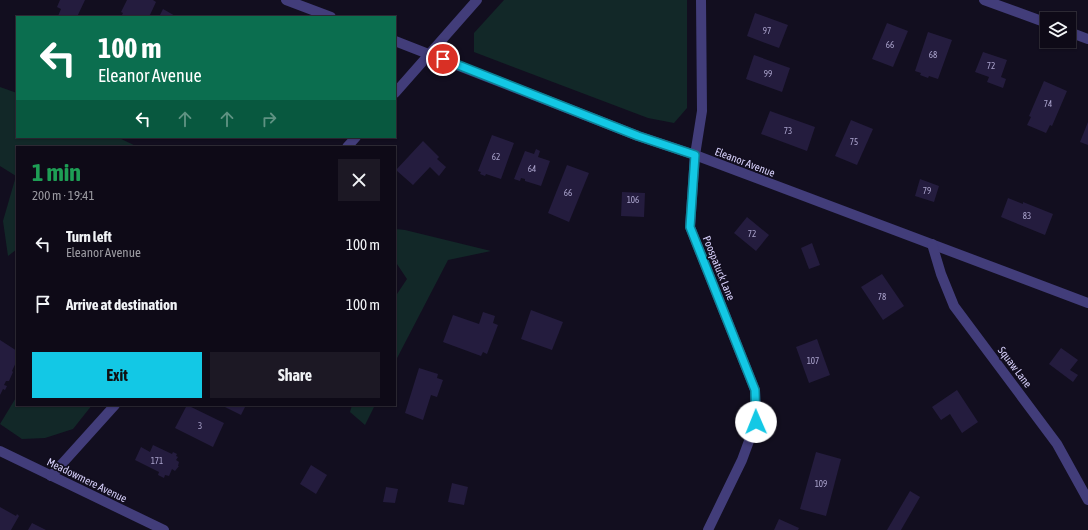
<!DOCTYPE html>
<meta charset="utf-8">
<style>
body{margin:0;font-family:"Asap Condensed",sans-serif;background:#1c1824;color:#f1f3f6;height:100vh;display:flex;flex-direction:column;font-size:15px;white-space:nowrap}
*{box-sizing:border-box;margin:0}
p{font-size:13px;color:#9b9aa1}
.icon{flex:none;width:22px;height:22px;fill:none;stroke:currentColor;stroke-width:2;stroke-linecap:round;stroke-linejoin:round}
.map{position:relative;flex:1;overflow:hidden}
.panel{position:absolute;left:16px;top:146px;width:380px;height:260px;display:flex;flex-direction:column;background:#0e0a17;border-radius:0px;box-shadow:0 1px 3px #0004,0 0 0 1px #2e2b36}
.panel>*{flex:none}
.guide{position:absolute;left:16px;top:16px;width:380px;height:122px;border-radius:0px;box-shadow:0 1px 3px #0004,0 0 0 1px #2e2b36;background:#0b6e4f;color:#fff;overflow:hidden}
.tools{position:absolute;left:1040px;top:12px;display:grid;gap:8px}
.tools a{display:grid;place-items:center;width:36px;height:36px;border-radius:0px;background:#0e0a17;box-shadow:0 1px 3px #0004,0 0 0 1px #2e2b36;font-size:20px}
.pin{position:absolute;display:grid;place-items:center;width:34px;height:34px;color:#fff;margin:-17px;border:2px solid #fff;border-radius:50%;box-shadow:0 1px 4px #0007}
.me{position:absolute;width:44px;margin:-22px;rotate:359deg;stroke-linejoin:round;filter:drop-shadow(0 0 3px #0008)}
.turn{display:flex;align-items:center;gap:14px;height:84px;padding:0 16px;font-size:18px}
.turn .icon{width:52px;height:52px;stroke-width:2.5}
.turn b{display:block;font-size:28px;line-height:34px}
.lanes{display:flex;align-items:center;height:38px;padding:0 16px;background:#0003;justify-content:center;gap:20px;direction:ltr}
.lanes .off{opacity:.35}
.round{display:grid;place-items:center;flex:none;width:42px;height:42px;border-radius:0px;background:#1c1824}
.headline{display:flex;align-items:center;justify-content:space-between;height:68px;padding:0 16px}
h1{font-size:24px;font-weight:700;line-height:30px;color:#1e9e55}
.cta{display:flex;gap:8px;margin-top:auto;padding:8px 16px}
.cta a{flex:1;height:46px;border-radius:0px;background:#13c8e5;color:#111;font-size:16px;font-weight:700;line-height:46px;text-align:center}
.cta a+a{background:#1c1824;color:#f1f3f6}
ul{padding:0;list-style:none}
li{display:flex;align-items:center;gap:12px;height:60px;padding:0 16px}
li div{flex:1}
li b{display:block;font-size:15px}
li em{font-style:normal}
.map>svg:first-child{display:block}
</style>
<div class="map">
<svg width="1088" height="530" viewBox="0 0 1088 530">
<rect width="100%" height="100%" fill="#120e1f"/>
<!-- green -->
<g fill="#122828">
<polygon points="504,0 687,0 687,108 674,123 648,118 474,52 474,33"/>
<polygon points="0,87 17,93 17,137 117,137 138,147 17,147 17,249 8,256 3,221 16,176 0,166"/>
<polygon points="395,229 405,230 491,251 448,260 395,362 395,297 407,279 395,261"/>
<polygon points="17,396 17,405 92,405 73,429 45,438 22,439 0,424"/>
<polygon points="352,405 375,405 365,425 350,412"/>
</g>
<!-- building -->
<g fill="#241c3e">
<polygon points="60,0 85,0 77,17 58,16 61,9 57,7"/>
<polygon points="127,0 153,0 156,2 149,17 121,17 123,13 121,12"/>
<polygon points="163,9 177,17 159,17"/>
<polygon points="755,13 788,25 779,48 747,36"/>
<polygon points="887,23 908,31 893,67 872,59"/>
<polygon points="928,32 952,40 938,79 929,76 928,78 920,75 921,73 915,71"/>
<polygon points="983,52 1007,60 1001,77 1006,79 1003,88 987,82 989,77 975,72"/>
<polygon points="754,55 790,68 782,92 746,79"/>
<polygon points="1044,81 1067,91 1052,126 1050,125 1046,133 1027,125 1031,117 1029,116"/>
<polygon points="770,111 815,127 807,151 761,134"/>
<polygon points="851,120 873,129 857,165 835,156"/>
<polygon points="1088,122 1088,145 1080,142"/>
<polygon points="492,135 514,143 501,179 486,174 485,176 480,174 481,172 478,171"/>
<polygon points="423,141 439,157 437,159 446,167 439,176 430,167 413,185 396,170"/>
<polygon points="536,149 540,151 538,157 550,161 541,186 525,181 525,179 521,178 520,181 514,179 525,151 534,154"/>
<polygon points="567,165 589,173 569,222 548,213"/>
<polygon points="920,179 939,186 934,202 915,196"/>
<polygon points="622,192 645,193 644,217 621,216"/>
<polygon points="1008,198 1023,204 1023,202 1053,214 1045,235 1001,217"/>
<polygon points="747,217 769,235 756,251 734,233"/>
<polygon points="812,243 820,265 809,269 801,248"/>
<polygon points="882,274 904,306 883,320 861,287"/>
<polygon points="531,310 563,322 552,350 521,339"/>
<polygon points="483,312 495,316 493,323 498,325 487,354 483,352 481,356 443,342 453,315 479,324"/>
<polygon points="817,339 830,375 809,383 796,347"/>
<polygon points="0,340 17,351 17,360 12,371 13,372 9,381 6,381 4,385 7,386 5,390 3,389 0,395"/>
<polygon points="1061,348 1078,360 1070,370 1078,375 1073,382 1049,364"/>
<polygon points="419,368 438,374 437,378 443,380 437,397 431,395 423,420 405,413"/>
<polygon points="957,390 978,422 962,433 950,414 941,420 932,407"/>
<polygon points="187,405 224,423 213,447 175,428"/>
<polygon points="221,405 246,405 241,415"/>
<polygon points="153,445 172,454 173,452 177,454 176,456 178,457 176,460 179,462 178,466 179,466 175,471 172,469 169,476 165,475 164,478 158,475 159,472 135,460 141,447 150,452"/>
<polygon points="816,452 841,459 826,516 800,509"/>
<polygon points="311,465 327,475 316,494 300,484"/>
<polygon points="452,483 468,487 464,505 448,502"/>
<polygon points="386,487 398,489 395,503 383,502"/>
<polygon points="910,491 920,497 901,530 887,530"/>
<polygon points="0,507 16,516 17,514 19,516 11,530 0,530"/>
<polygon points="779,519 799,528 798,530 774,530"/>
<polygon points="32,523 46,530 28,530"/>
</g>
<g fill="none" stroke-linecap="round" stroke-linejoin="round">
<!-- minor -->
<g stroke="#423d7a" stroke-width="10">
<polyline points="286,0 331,17"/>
<polyline points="701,0 702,111 695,155 690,227 755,390 756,422 742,460 708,530"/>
<polyline points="984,0 1047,23"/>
<polyline points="1069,32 1088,39"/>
<polyline points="395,41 638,136 695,155 1088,303"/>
<polyline points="395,93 477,0"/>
<polyline points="347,147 356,137"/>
<polyline points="932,244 941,274 954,306 1057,444 1088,500"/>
<polyline points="0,451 164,530"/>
<polyline points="51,476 115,405"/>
</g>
</g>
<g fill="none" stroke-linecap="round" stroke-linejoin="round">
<defs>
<polyline id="route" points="443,59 638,136 695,155 690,227 755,390 756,422"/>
</defs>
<!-- route casing -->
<use href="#route" stroke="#0c8295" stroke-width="10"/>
<!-- route -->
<use href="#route" stroke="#13c8e5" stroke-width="7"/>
</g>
<g text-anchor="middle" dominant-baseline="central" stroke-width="3.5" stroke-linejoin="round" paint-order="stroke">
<!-- number labels -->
<g font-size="9" fill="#aaa3cc">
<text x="767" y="31">97</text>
<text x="890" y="45">66</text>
<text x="933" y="55">68</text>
<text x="991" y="66">72</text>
<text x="768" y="74">99</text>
<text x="1048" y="104">74</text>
<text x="788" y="131">73</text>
<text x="854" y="142">75</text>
<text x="496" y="157">62</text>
<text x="532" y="169">64</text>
<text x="927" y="191">79</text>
<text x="568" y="193">66</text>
<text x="633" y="200">106</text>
<text x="1027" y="216">83</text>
<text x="752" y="234">72</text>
<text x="882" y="297">78</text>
<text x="813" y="361">107</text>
<text x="200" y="426">3</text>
<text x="157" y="461">171</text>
<text x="821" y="484">109</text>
</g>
<!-- street labels -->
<g font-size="11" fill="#d7d0fb" stroke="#120e1f">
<text transform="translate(745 162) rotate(21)">Eleanor Avenue</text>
<text transform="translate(719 268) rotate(68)">Poospatuck Lane</text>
<text transform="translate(1015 367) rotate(53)">Squaw Lane</text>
<text transform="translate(87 480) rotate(26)">Meadowmere Avenue</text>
</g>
</g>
</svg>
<div class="tools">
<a><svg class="icon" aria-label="layers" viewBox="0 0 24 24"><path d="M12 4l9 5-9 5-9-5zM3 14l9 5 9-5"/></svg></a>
</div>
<div class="pin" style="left:443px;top:59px;background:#d93025"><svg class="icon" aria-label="arrive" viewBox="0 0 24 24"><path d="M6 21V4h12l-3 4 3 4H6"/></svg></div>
<svg class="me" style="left:756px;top:422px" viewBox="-20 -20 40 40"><circle r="19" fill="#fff"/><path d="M0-13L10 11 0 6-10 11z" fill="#13c8e5"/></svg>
<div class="guide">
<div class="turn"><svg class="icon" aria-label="left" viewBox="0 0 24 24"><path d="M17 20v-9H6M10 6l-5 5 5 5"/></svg><div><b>100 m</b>Eleanor Avenue</div></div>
<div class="lanes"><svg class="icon" aria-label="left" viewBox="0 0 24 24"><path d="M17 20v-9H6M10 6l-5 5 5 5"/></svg><svg class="icon off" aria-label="ahead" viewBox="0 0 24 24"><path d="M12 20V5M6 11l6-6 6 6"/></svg><svg class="icon off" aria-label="ahead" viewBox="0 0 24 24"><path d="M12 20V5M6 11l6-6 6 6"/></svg><svg class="icon off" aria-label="right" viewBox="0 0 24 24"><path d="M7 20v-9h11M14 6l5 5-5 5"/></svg></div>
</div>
<section class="panel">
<div class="headline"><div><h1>1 min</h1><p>200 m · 19:41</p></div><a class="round"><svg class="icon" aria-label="close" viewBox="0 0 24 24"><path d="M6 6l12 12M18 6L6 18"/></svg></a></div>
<ul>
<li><svg class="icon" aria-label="left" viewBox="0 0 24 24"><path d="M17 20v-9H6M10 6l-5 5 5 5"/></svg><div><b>Turn left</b><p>Eleanor Avenue</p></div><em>100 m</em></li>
<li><svg class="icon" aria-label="arrive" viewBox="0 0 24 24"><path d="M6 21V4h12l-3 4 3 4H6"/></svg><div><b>Arrive at destination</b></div><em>100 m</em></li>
</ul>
<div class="cta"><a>Exit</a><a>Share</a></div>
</section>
</div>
